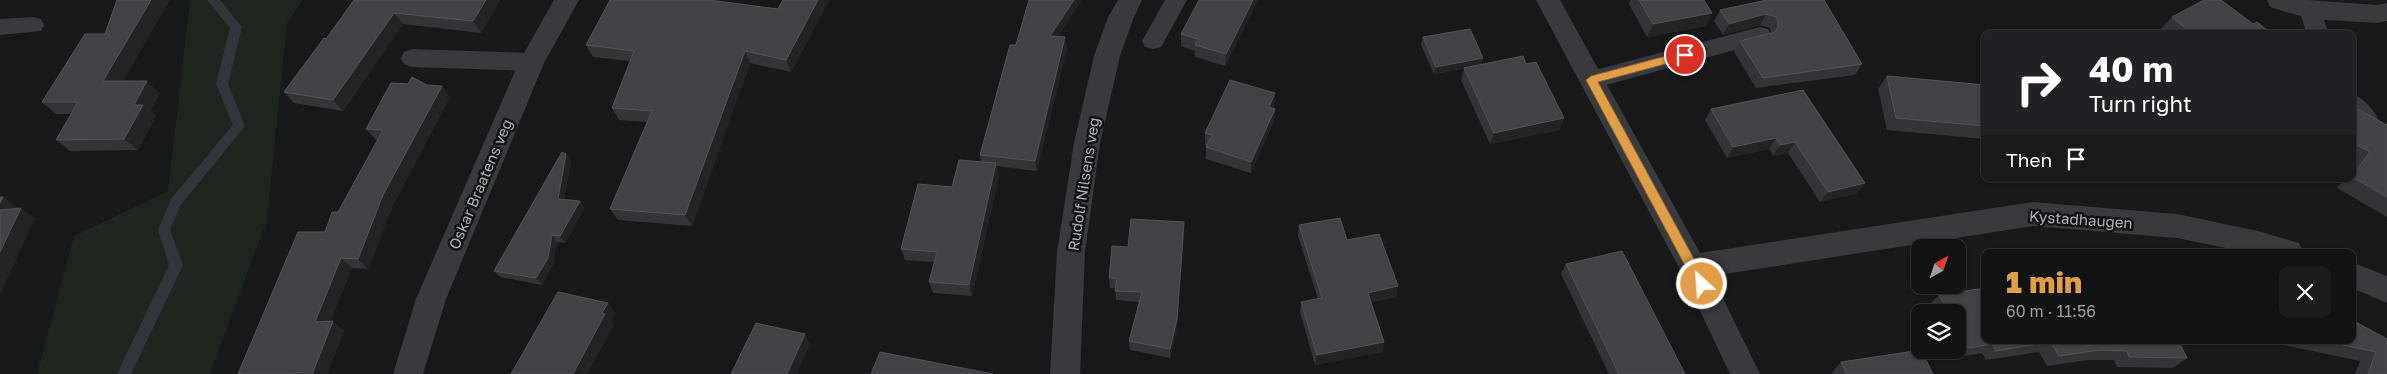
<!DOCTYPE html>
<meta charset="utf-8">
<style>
body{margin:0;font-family:"Golos Text",sans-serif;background:#1a1b1c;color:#f1f3f6;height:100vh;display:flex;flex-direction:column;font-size:19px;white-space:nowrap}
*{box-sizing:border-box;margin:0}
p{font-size:16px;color:#9c9ea0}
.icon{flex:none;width:28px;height:28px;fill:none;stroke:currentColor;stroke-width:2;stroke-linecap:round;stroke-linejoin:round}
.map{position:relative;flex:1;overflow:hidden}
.panel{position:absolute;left:1981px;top:249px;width:375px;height:95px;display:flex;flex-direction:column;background:#111213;border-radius:10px;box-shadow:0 1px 4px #0004,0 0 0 1px #303233}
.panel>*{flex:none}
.top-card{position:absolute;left:1981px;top:30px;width:375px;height:152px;border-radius:10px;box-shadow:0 1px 4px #0004,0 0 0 1px #303233;background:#202124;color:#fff;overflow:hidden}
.needle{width:32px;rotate:40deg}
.buttons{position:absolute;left:1911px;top:239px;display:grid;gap:10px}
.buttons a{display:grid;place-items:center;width:55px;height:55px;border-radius:10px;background:#111213;box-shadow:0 1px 4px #0004,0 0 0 1px #303233;font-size:25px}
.pin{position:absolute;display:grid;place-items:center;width:42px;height:42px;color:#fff;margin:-21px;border:2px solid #fff;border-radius:50%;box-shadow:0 1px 5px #0007}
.me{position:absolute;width:55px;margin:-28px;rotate:334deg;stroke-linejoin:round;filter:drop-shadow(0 0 4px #0008)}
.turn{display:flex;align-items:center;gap:18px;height:105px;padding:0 25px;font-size:22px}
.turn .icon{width:65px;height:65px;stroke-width:2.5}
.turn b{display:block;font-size:35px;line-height:42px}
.then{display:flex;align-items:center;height:48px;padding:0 25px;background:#0003;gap:10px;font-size:19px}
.round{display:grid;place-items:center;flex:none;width:52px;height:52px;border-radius:10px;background:#1a1b1c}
.headline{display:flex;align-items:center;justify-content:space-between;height:85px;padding:0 25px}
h1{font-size:30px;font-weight:800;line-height:38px;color:#e09e48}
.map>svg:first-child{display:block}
</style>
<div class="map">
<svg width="2387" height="374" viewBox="0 0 2387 374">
<rect width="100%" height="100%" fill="#171819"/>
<!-- green -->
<polygon fill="#1e241e" points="190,0 303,0 287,23 267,220 210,374 37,374 74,236 168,191"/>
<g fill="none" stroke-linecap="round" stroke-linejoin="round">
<!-- stream -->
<polygon fill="#2f373c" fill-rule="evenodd" points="207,0 220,0 242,27 228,84 245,126 180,206 170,230 183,265 131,374 117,374 169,265 158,230 171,199 233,125 216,84 230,28"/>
<!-- lane -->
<g fill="#393a3e" fill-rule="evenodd">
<polygon points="1165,0 1187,0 1161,47 1153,49 1145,47 1142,41"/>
<polygon points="2310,2 2318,4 2329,34 2307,34 2299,10 2302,4"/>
<polygon points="33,17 41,19 44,25 41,31 0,35 0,19"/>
<polygon points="1760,27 1768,29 1771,35 1768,41 1591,89 1583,86 1580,80 1583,74 1591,71"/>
<polygon points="412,49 532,53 540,56 543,62 540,68 532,71 412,67 404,64 401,58 404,52"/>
<path d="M2352,94c12,4 22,16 27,27l-3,6c-11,4 -16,1 -24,-8z"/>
</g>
<!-- street -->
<g fill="#393a3e" fill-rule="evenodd">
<polygon points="554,0 579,0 544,63 446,299 423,374 393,374 416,299 519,62"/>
<polygon points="1118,0 1142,0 1134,17 1120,56 1100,143 1085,252 1080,374 1050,374 1057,252 1074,143 1094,56 1108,17"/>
<polygon points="1536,0 1560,0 1700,253 2033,202 2177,214 2258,231 2299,243 2303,252 2246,252 2177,238 2033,226 1712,276 1760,374 1730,374 1683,275"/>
<polygon points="2267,0 2308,0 2377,5 2387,3 2387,21 2377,23 2310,19 2270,7"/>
<polygon points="2352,262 2387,276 2387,303 2352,288"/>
</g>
</g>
<!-- wall -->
<g fill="#333437">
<polygon points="354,0 500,0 481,33 403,24 343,111 294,103 284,92 326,39"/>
<polygon points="783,0 829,0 791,72 750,63 692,226 618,220 610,209 647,122 619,120 612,108 630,61 593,57 586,45 778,9"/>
<polygon points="1199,0 1258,0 1225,66 1195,57 1195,51 1181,46 1181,34"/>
<polygon points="1630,0 1704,0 1706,26 1647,37 1629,4"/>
<polygon points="1767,0 1862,64 1855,75 1756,88 1734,52 1740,41 1771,33 1770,28 1760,25 1723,35 1714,21 1720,10"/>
<polygon points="2172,17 2253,24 2272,34 2165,34 2160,30"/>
<polygon points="1058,36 1067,48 1037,171 997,166 999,175 972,296 933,293 929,282 934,262 905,260 901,249 952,187 981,162 980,155 1016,45"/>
<polygon points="1423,37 1483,58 1481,65 1526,64 1564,118 1559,130 1490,144 1461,80 1464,69 1434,74 1421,45"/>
<polygon points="1887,76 1985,85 1985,139 1887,130 1878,89"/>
<polygon points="123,81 160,93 150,111 156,116 138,150 70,151 56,140 71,114 56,114 42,102"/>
<polygon points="1803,90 1865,183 1857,193 1820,202 1788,153 1773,156 1769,149 1727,158 1705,120 1711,109"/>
<polygon points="1275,93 1274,105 1273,108 1275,109 1274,121 1251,173 1206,159 1206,147 1207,146 1205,145 1205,133"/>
<polygon points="450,97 393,205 368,269 352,268 330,321 344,331 327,374 238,374 325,232 338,212 378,140 376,140 366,129"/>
<polygon points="2352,106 2387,125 2387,217 2337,188 2344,179 2352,179 2352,167 2355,163 2352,162"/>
<polygon points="566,154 571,161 564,199 580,201 584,208 565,243 557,242 553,264 542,285 500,277 494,271"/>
<polygon points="1184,222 1184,232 1177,328 1170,358 1130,350 1129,341 1139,302 1116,300 1115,288 1110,288 1109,278 1128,247"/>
<polygon points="1299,225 1347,240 1398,286 1396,297 1371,302 1384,342 1382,352 1315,365 1300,312 1301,302 1318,299 1298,236"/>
<polygon points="1566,264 1685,374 1609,374 1561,274"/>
<polygon points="1939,295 2178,340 2187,358 2173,368 2117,367 2114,360 2088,360 2047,366 2039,352 1986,360 1982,353 1958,357 1954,350 1958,350 1958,312 1934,312 1929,305"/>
<polygon points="2387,339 2387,374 2355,374 2360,361 2259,340 2352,340"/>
<polygon points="1841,362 1933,374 1833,374 1832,372"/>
</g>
<!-- shaded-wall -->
<g fill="#222325">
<polygon points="151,0 170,0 116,93 103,81"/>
<polygon points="486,0 500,0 481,33 473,21"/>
<polygon points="818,0 829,0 791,72 786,60"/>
<polygon points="1074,0 1082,0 1052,46 1050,36"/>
<polygon points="1253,0 1258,0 1225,66 1226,54"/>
<polygon points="394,13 403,24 343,111 333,100"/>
<polygon points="1712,13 1706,26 1647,37 1653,24"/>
<polygon points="1766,14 1760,25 1723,35 1729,24"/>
<polygon points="1065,37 1067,48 1037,171 1035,161"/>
<polygon points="745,51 750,63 692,226 685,215"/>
<polygon points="1483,58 1481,66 1434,74 1436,67"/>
<polygon points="147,81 160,93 150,111 156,116 138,150 124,139 134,105"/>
<polygon points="442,86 450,97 393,205 368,269 358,259 383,195"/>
<polygon points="1275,93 1274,105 1268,119 1269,107"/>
<polygon points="1275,109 1274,121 1251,173 1251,162"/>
<polygon points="1564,118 1559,130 1490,144 1494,133"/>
<polygon points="1776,138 1769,149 1727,158 1733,147"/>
<polygon points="1795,142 1788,153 1773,156 1780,145"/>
<polygon points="566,154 571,161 563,206 558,199"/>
<polygon points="996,163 999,175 972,296 969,285"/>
<polygon points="1865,183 1857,193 1820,202 1828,192"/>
<polygon points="3,197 18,208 11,220 0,212 0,203"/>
<polygon points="580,201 584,208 565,243 560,236"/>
<polygon points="21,208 35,218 0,295 0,252"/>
<polygon points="1184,222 1184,232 1177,328 1170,358 1170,349"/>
<polygon points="552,235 557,242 553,264 542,285 536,278"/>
<polygon points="341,258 352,268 326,331 315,322"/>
<polygon points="1398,286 1396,297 1365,303 1368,293"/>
<polygon points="608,303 616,313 611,322 614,325 587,374 573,374"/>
<polygon points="333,321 344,331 327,374 315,374 313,372"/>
<polygon points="805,334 810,344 797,374 787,374"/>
<polygon points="1384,342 1382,352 1315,365 1317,355"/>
</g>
<!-- building -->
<g fill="#404245" stroke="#515357">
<polygon points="117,0 151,0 103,81 147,81 134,105 143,105 124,139 56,140 78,102 42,102 85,34 105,34"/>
<polygon points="354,0 486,0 473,21 394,13 333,100 284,92 324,38 326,39"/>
<polygon points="610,0 709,0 778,9 783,0 818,0 786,60 745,51 685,215 610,209 652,111 612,108 634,51 586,45"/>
<polygon points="1029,0 1074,0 1050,36 1065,37 1035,161 980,155 1010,45 1016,45"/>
<polygon points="1199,0 1253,0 1226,54 1195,45 1198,39 1181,34"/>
<polygon points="1639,0 1704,0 1712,13 1653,24"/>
<polygon points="1767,0 1824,0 1862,64 1763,78 1740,41 1775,32 1779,25 1776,17 1766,14 1729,24 1720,10"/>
<polygon points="2204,0 2221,0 2253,24 2257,22 2272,34 2193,34 2172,17"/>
<polygon points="1470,29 1483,58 1436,67 1423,37"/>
<polygon points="1523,56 1526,64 1536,62 1564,118 1494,133 1464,68"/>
<polygon points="1887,76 1985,85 1985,126 1896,118"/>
<polygon points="412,77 427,85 442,86 383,195 358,259 341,258 315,322 333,321 313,372 295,373 295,374 238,374 298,232 325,232 332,212 338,212 383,130 366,129 391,83 408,84"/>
<polygon points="1230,80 1275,93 1269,107 1275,109 1251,162 1206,147 1212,135 1205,133"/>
<polygon points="1803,90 1865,183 1828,192 1795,142 1780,145 1776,138 1733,147 1711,109"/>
<polygon points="2352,106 2387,125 2387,197 2352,177 2352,176 2370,152 2352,142"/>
<polygon points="562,152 566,154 558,199 580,201 560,236 552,235 548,258 536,278 494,271"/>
<polygon points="959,160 996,163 969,285 929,282 937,252 901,249 918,184 952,187"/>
<polygon points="0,197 3,197 0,203"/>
<polygon points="21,208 0,252 0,210"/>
<polygon points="1340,218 1347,240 1379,234 1398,286 1368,293 1384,342 1317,355 1301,302 1322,298 1299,225"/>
<polygon points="1131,219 1184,222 1177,319 1170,349 1129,341 1142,292 1115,291 1117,278 1109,278 1112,246 1128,247"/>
<polygon points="1622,251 1685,374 1619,374 1566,264"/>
<polygon points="1985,288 1985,340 2178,340 2187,358 2129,357 2127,351 2100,350 2059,356 2051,342 1996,351 1993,344 1968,348 1958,328 1958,312 1949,312 1939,295"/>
<polygon points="558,292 608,303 602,313 605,314 573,374 511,374"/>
<polygon points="2352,320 2387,339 2387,374 2368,374 2376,352 2320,340 2352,340"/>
<polygon points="756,323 805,334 787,374 731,374"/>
<polygon points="1921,350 1933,374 1847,374 1841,362"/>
<polygon points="880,352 993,374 871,374"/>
</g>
<!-- route -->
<polygon fill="#e09e48" stroke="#92672f" points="1685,51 1690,55 1688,58 1598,82 1706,281 1708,284 1706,288 1697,288 1586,80 1591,76"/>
<g text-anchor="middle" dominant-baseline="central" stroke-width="5" stroke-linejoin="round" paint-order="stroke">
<!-- street labels -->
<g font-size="15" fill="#abb0b8" stroke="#121314">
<text transform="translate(480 184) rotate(-67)">Oskar Braatens veg</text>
<text transform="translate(1083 184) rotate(-81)">Rudolf Nilsens veg</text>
<text transform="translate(2081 219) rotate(4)">Kystadhaugen</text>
</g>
</g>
</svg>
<div class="buttons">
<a><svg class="needle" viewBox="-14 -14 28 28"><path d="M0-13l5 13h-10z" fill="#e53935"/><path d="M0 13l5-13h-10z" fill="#9c9ea0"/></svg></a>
<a><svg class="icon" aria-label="layers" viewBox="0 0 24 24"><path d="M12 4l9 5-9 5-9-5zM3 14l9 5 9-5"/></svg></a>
</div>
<div class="pin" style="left:1685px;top:55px;background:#d93025"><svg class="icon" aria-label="arrive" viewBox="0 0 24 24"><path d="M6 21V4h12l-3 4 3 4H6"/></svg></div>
<svg class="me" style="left:1702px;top:284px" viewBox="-20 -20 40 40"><circle r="17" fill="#e09e48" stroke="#fff" stroke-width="3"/><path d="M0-11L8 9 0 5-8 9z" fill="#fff"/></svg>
<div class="top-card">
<div class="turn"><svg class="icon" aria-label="right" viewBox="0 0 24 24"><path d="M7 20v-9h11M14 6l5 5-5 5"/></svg><div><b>40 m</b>Turn right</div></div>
<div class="then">Then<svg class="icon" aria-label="arrive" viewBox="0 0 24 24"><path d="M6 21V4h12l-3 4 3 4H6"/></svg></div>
</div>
<section class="panel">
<div class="headline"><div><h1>1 min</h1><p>60 m · 11:56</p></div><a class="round"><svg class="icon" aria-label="close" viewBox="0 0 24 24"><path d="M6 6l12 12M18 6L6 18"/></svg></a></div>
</section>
</div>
